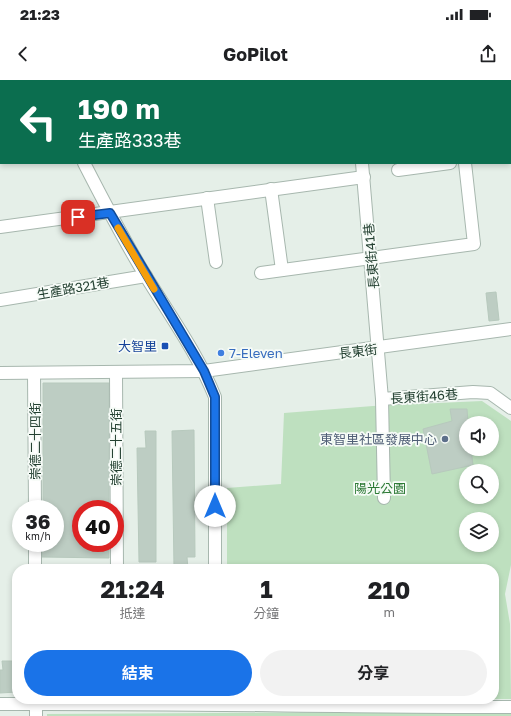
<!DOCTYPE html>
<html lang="zh-TW">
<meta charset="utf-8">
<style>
body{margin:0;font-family:"Golos Text","Noto Sans TC",sans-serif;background:#f2f2f2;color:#202124;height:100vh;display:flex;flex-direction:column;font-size:15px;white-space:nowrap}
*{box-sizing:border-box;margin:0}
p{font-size:13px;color:#757577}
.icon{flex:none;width:22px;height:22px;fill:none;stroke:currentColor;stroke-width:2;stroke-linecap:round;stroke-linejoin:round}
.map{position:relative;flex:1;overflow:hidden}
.drawer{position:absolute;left:12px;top:484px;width:487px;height:140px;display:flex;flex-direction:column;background:#fff;border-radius:16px;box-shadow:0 2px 6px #0003}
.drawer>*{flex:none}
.guide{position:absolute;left:0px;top:0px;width:511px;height:84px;box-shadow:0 2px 6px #0003;background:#0b6e4f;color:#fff;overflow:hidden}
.buttons{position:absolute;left:459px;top:336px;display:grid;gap:8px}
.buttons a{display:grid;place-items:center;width:40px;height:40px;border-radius:50%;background:#fff;box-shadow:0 2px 6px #0003;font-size:20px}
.speed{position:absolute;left:12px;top:420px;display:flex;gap:8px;font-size:20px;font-weight:700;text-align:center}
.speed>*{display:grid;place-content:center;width:52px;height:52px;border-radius:50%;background:#fff;box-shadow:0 2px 6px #0003;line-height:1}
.speed small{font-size:10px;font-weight:400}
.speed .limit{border:6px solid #d22;background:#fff;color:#111}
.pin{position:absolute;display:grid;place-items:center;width:34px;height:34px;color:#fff;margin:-17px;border-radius:8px;box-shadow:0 2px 6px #0006}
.me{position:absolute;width:44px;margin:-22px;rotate:0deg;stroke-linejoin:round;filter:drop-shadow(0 0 3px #0008)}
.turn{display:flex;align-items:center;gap:14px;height:84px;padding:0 12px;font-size:18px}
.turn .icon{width:52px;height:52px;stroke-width:2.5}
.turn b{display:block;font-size:28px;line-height:34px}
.eta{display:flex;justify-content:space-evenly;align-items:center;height:68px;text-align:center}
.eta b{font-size:24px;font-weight:700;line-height:28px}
.primary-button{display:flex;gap:8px;margin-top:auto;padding:8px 12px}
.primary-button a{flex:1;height:46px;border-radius:24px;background:#1a73e8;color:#fff;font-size:16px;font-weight:700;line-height:46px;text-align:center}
.primary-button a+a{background:#f2f2f2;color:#202124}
.status{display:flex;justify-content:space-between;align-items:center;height:28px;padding:0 20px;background:#fff;direction:ltr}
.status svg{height:11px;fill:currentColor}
header{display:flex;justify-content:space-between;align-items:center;height:52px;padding:0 12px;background:#fff;font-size:18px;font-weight:700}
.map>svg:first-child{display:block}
</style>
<div class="status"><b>21:23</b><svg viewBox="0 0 49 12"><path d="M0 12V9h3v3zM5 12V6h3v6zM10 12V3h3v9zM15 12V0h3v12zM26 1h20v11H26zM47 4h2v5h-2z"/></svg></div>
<header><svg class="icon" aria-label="back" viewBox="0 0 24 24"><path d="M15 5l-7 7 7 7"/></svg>GoPilot<svg class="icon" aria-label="share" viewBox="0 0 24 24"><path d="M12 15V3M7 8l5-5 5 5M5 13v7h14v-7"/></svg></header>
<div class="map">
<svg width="511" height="636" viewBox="0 0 511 636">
<rect width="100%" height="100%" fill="#e5efe8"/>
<!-- green -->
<g fill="#bee0bf" fill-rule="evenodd">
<path d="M482,321l29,20v144l-6,29 5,30 1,75h-92h75v-130h-267v-81l54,-4 3,-71 89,-7zM466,343h26v26h-26zM466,391h26v26h-26zM466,439h26v26h-26z"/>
<polygon points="511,631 511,636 47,636 47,634"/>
</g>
<!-- building -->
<g fill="#bdcdc3" stroke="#b7c9bd">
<polygon points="496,212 499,240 489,241 486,213"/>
<polygon points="43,303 109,303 109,429 81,429 81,463 109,463 109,478 42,477 42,463 55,463 55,429 43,429"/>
<polygon points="450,329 467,329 468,343 466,343 466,369 471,369 473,385 432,394 423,349 452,341"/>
<polygon points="194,350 195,477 187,477 188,489 174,489 172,351"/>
<polygon points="145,351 156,351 156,482 139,482 137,368 146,368"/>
<polygon points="2,581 17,581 17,612 0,613 0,590 3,590"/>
</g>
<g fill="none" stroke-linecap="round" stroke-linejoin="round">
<defs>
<g id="minor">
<polyline points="38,0 39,1"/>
<polyline points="290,0 290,1"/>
<polyline points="350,0 350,1"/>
<polyline points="510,22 511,22"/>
<polyline points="0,35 1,35"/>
<path d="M84,83c20,39 40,78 63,115 24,39 51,76 68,119v172"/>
<polyline points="362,83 382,319 473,312 490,313 511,328"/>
<polyline points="398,90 450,83"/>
<polyline points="271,109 282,190"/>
<polyline points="207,118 216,182"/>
<polyline points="0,147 364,97"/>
<polyline points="261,193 474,164 465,83"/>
<polyline points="0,220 146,196"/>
<polyline points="116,292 117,489"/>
<polyline points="0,293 204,291 511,249"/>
<polyline points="34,293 35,429"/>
<polyline points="382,319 384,418"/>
<polyline points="35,463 35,489"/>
<path d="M0,624c170,-1 341,3 511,3"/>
<polyline points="36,636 36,619"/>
</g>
</defs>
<!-- minor casing -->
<use href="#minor" stroke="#a7b7ae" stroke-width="14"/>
<!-- minor -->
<use href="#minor" stroke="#fff" stroke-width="12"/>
</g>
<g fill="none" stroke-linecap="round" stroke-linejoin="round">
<defs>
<polyline id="route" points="78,137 110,133 204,291 215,317 215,426"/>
</defs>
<!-- route casing -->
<use href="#route" stroke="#114b97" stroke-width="10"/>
<!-- route -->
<use href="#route" stroke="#1a73e8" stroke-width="7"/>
<!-- slow -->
<polyline stroke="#f59e0b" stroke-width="7" points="118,148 154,209"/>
</g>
<!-- markers -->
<rect fill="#1a4fb4" stroke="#f6fbf7" stroke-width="1.5" x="161" y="262" width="8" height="8" rx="2"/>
<circle fill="#3f7fe0" stroke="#f6fbf7" stroke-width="1.5" cx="221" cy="273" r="4"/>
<circle fill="#5c6f8a" stroke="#f6fbf7" stroke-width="1.5" cx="445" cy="359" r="4"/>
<g text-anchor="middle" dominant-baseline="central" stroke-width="3.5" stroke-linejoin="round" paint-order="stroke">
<!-- street labels -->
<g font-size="13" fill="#244132" stroke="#f6fbf7">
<text transform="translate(371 176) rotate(-95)">長東街41巷</text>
<text transform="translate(73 208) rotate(-10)">生產路321巷</text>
<text transform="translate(358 271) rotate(-7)">長東街</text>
<text transform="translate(424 316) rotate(-4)">長東街46巷</text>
<text transform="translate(35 361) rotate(-90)">崇德二十四街</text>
<text transform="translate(116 367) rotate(-90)">崇德二十五街</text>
</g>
<!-- transit labels -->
<g font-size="13" fill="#164399" stroke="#f6fbf7" text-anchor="end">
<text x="157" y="266">大智里</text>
</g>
<!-- shop labels -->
<g font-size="13" fill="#366cbe" stroke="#f6fbf7" text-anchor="start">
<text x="229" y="273">7-Eleven</text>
</g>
<!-- service labels -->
<g font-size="13" fill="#4e5e75" stroke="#f6fbf7" text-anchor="end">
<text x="437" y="359">東智里社區發展中心</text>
</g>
<!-- park labels -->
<g font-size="13" fill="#2d7a36" stroke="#f6fbf7">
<text x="380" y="408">陽光公園</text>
</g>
</g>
</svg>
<div class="buttons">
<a><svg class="icon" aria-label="sound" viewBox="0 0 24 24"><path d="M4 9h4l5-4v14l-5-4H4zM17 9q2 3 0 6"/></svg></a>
<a><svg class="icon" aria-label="search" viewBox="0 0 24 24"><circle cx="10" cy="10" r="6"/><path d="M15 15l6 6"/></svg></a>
<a><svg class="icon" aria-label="layers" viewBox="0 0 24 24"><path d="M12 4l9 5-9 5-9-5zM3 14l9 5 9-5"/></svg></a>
</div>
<div class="speed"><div>36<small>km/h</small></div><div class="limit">40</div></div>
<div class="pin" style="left:78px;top:137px;background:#d93025"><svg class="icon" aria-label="arrive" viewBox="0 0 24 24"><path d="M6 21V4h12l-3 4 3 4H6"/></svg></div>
<svg class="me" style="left:215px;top:426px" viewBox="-20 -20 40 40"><circle r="19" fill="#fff"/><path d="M0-13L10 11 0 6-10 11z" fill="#1a73e8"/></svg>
<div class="guide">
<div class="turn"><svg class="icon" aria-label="left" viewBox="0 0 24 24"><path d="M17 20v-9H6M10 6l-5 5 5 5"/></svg><div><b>190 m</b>生產路333巷</div></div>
</div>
<section class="drawer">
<div class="eta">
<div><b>21:24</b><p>抵達</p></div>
<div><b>1</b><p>分鐘</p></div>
<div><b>210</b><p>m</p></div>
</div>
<div class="primary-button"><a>結束</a><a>分享</a></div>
</section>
</div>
